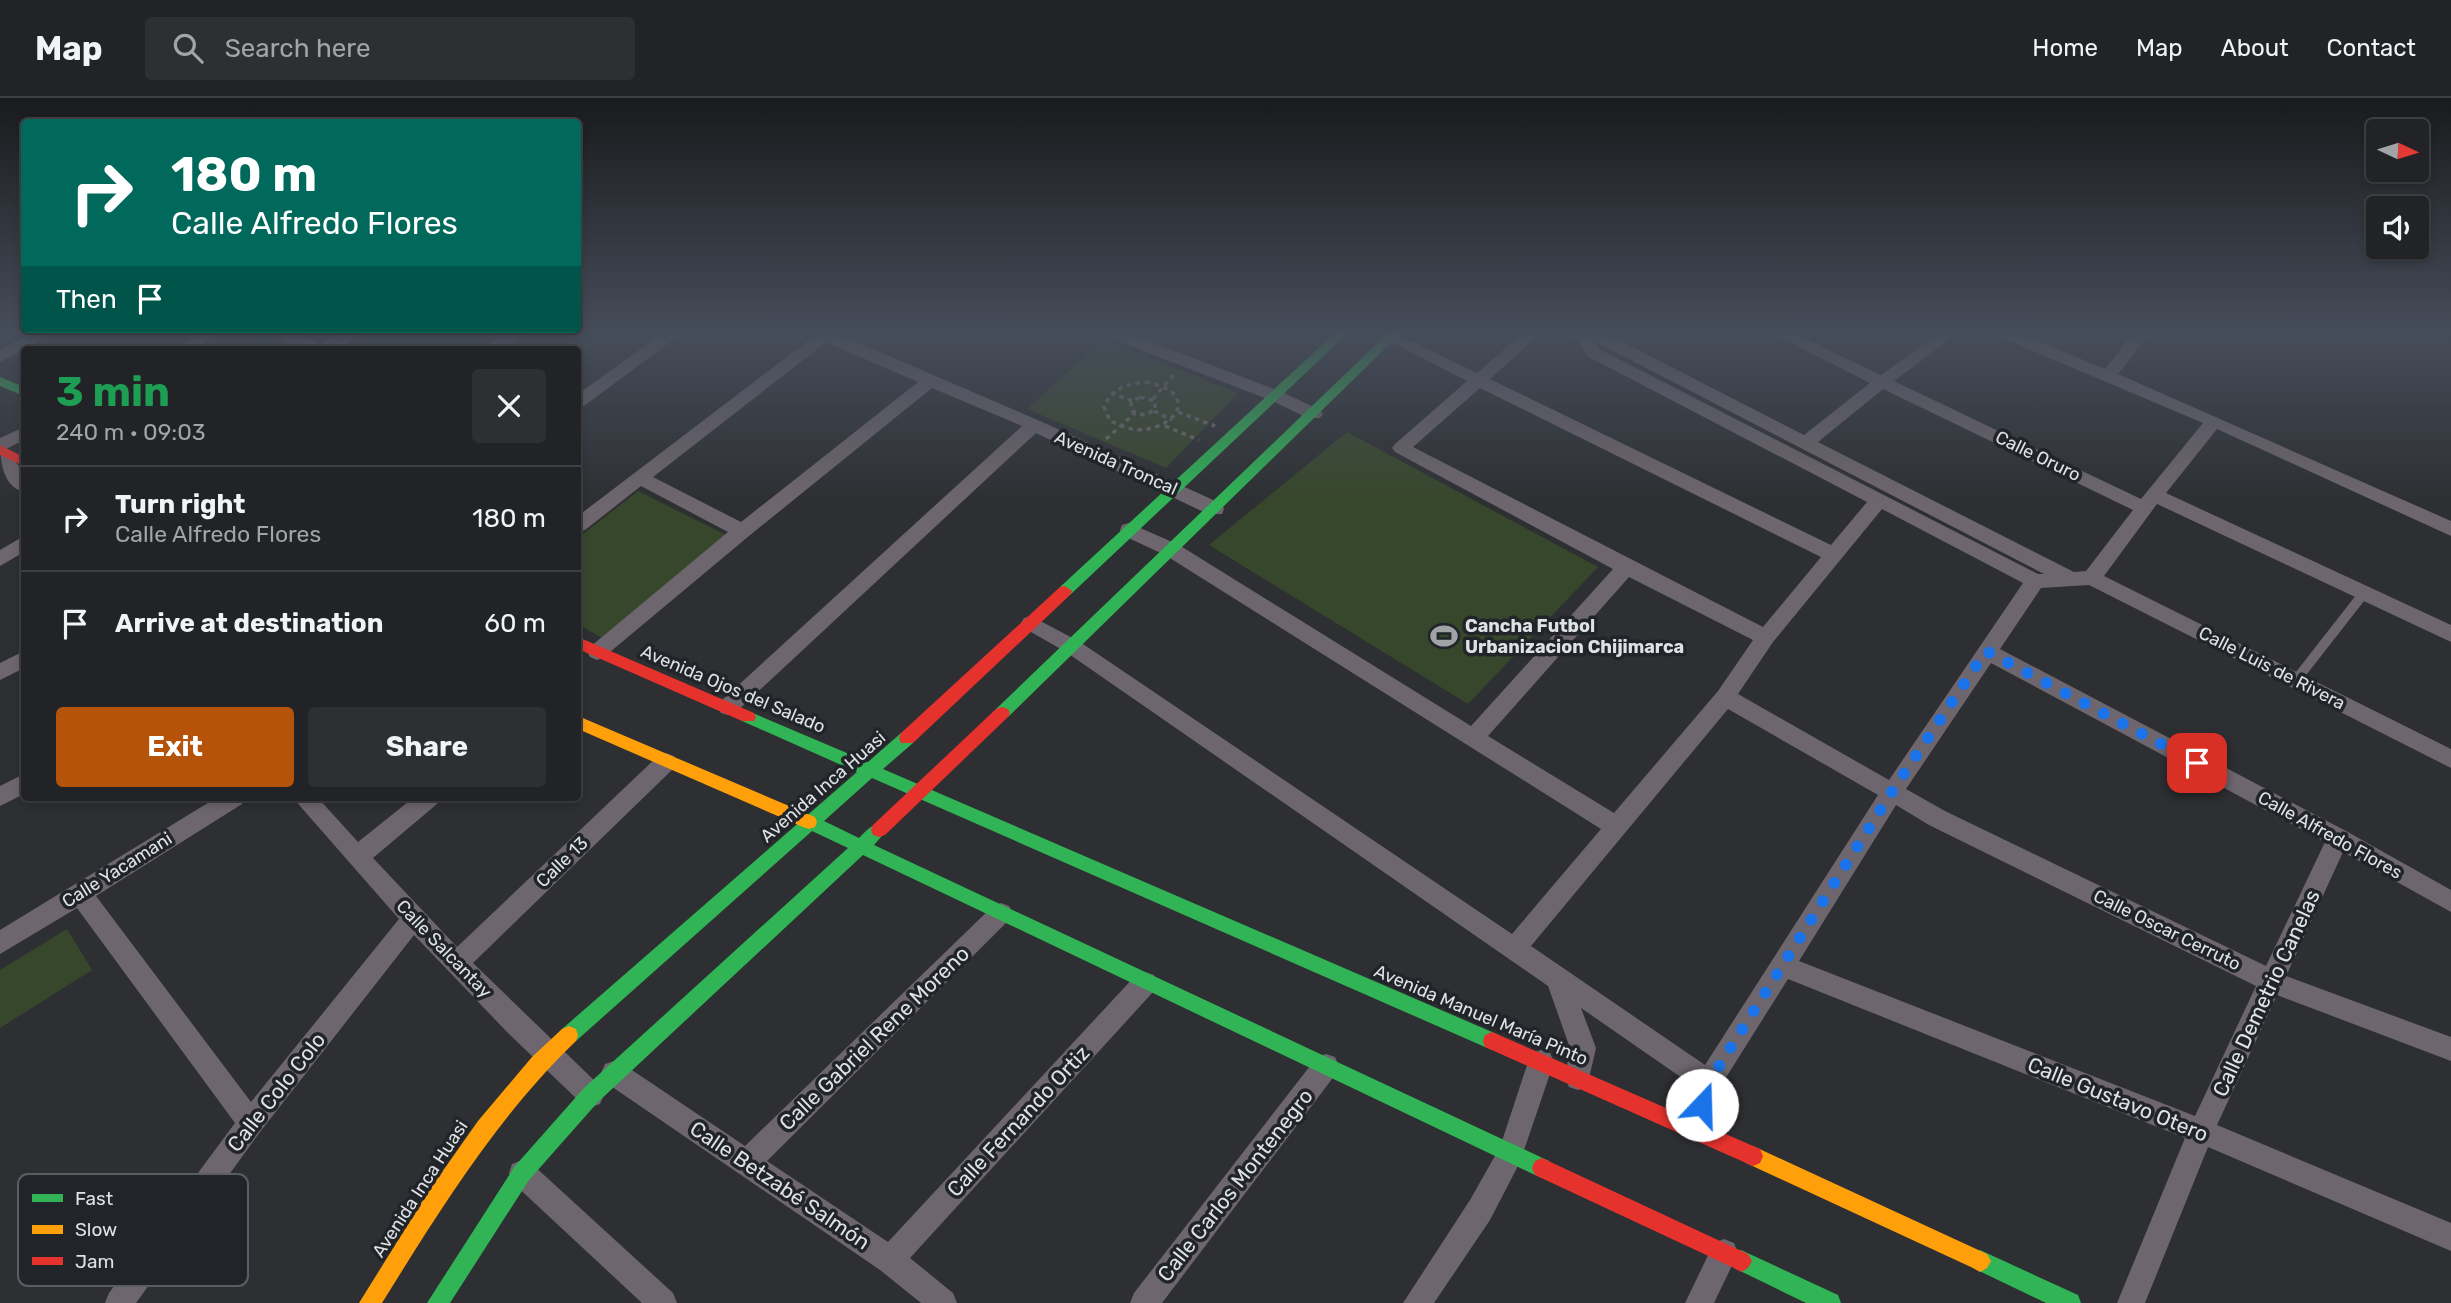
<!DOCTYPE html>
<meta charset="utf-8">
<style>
body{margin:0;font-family:Rubik,sans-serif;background:#2e2f32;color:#f1f3f6;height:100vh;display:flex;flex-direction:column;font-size:26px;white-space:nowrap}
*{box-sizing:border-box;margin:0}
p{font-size:23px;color:#a2a4a7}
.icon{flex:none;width:38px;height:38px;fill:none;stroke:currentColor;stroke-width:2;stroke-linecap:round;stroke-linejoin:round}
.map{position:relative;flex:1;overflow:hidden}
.sheet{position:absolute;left:21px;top:248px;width:560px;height:455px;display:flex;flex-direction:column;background:#222326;border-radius:7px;box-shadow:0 4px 10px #0003,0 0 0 2px #3f4043}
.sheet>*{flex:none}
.hud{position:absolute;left:21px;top:21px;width:560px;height:214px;border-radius:7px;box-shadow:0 4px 10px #0003,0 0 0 2px #3f4043;background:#00695c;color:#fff;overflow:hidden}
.needle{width:46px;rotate:94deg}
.controls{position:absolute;left:2366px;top:21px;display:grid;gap:14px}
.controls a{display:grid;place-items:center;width:63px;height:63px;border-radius:7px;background:#222326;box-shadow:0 4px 10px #0003,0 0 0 2px #3f4043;font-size:35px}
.pin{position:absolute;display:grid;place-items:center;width:60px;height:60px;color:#fff;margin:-30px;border-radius:14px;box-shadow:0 4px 10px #0006}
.me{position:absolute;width:77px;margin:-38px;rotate:21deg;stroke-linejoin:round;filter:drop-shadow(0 0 5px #0008)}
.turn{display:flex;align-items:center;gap:24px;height:147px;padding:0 35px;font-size:32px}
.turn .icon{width:91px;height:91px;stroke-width:2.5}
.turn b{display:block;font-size:49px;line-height:60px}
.then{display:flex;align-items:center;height:66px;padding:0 35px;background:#0003;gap:14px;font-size:26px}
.round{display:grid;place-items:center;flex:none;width:74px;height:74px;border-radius:7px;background:#2e2f32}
.headline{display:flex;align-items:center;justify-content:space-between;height:119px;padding:0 35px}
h1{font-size:42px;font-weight:700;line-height:52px;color:#1e9e55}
.button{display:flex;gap:14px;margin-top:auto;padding:14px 35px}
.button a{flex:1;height:80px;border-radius:7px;background:#b45309;color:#fff;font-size:28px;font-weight:700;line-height:80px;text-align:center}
.button a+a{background:#2e2f32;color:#f1f3f6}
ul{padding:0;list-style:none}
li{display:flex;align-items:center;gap:21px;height:105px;padding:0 35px;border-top:2px solid #3f4043}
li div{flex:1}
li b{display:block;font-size:26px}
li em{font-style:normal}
header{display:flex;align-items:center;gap:42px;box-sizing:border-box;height:98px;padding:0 35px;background:#222326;border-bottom:2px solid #3f4043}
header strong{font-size:33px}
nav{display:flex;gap:38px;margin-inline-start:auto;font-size:24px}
.search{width:490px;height:63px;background:#2e2f32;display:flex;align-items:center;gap:18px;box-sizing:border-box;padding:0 24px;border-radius:7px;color:#a2a4a7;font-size:26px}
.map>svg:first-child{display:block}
</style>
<header>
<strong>Map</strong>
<div class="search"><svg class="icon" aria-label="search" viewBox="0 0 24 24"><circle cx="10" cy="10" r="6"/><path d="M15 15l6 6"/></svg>Search here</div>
<nav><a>Home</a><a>Map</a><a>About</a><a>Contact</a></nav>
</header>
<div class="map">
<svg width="2451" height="1205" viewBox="0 0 2451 1205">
<rect width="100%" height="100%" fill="#2d2f32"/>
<!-- green -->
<g fill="#37472b">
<polygon points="1103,242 1238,295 1166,370 1027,311"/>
<polygon points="1347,334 1598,469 1468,606 1209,447"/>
<polygon points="638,393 726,437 602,540 578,526 578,440"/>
<polygon points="67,831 92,872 0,930 0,872"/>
</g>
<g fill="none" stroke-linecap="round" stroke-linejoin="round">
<!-- path -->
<g stroke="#6f6a6f" stroke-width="3.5" stroke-dasharray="4.5 4.5" stroke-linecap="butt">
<path d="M1146,284c10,3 24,5 30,15 10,17 -15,30 -28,32 -14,3 -26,-3 -38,-8l-6,-14c8,-19 23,-23 42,-25z"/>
<polyline points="1111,295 1132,303"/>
<polygon points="1140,299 1155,303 1155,312 1144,317 1132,313 1131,305"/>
<polyline points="1153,301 1175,275"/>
<polyline points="1154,313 1172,322"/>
<polyline points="1178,314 1215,328"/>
<polyline points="1165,328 1199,342"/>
<polyline points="1106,341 1135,315"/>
</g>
<!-- lane -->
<polyline stroke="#6e666e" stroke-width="10" points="2296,582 2364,495"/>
<!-- street -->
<g fill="#6e666e" fill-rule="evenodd">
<polygon points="33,235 54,235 0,264 0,252"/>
<polygon points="200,235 220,235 193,252 173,252"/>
<path d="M277,235h20l23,12 19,-12h20c-20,24 -62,23 -82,0z"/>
<polygon points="506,235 525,235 502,252 482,252"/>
<polygon points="663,235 682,235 584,308 578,309 578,296"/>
<path d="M810,235h26l204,88 182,83 2,5 -2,5h-14l-172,-81 -301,280 -7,2 -7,-2 -4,-6 4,-6 301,-275 -90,-38 -183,148 -145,121 -7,3 -7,-3 -3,-5 3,-5 138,-115 -87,-46 -56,44 -7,2v-16l235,-179zM826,244l92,40 -177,140 -88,-45z"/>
<polygon points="1105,235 1128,235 1282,294 1320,312 1323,316 1320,320 1308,320 1270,302 1107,239"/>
<path d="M1374,235h21l82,40 46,-40h18l-51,46 341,166 36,-43 -280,-146 -10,-16 -5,-1 -1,-6 40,3 193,99 66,-52 -98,-50h21l88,42 58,-42h19l-64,48 247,118 62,-76 -203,-86 -2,-4h22l85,36 28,-36h17l-32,41 333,147v15l-234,-107 -51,64 285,132v17l-294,-138 -53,72 347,173v19l-362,-183 -48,3 -41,61 346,182 105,59v22l-108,-60 -57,124 165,61v24l-174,-66 -60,130 234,98v28l-243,-104 -63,156h-28l68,-165 -397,-159 -68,108 -16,51 -9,4 -9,-4 -4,-9 13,-42 -114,-79 15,40 -9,39 -9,3 -9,-3 -4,-9 5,-30 -22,-62 -482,-334 -42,-24 -3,-5 3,-5 7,-2 49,26 432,292 89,-105 -436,-274 -43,-20 -2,-5 2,-5 7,-2 50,22 292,181 142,-157 -218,-117 -3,-4 3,-4 72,-63zM1596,245l4,1 444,230h-6l-439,-225zM1480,290l341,169 -58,70 -350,-180zM1883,291l250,121 -47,61 -12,1 -256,-130zM1882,411l141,74 -134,197 -151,-86 35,-52zM1629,479l124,63 -35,51 -104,122 -126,-77zM1991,565l334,179 -59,124 -321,-155 -39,-22zM1728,611l150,86 -173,270 -174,-119zM1896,707l33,20 327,161 -61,130 -396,-155z"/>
<path d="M24,329v13l-18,9 18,24v19c-23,-6 -24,-35 -24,-54z"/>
<polygon points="24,438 24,454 0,468 0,452"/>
<polygon points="24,553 24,570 0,582 0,565"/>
<polygon points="666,655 674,658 677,664 674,670 473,865 600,988 604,997 600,1006 591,1009 582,1006 507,934 414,837 260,1034 136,1205 105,1205 109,1195 235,1025 77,810 0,856 0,832 216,700 245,700 242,706 96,798 251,1004 399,821 293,700 318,700 358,744 413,700 440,700 437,706 373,760 457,849 658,658"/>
<polygon points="24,676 24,696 0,708 0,688"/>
<polygon points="1001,805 1009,808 1013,815 1009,822 767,1063 888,1144 1136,877 1145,874 1154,877 1157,885 1154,893 910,1160 953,1195 957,1205 921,1205 880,1172 605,984 601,975 605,966 614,963 623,966 745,1048 993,808"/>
<polygon points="1541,952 1550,955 1554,964 1520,1064 1490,1122 1434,1205 1403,1205 1470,1102 1500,1049 1528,964 1532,955"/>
<polygon points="1326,956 1335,959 1339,968 1335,977 1162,1205 1130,1205 1134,1195 1317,959"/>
<polygon points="522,1062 532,1066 673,1195 677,1205 642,1205 512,1084 509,1075 512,1066"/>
<polygon points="1724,1141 1734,1145 1738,1155 1714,1205 1685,1205 1714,1145"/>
</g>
<!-- fast -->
<g fill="#30b455" fill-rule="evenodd">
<polygon points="1335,235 1348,235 1070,497 1060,497 1058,493 1060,489"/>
<polygon points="1388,235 1401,235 1008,619 996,619 994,615 996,611"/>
<polygon points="0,279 24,289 24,298 0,288"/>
<path d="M748,613l120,51 33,-29h12l2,5 -2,5 -30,26 616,266 2,6 -2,6 -7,3 -7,-3 -613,-269 -48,43 35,17c8,-8 15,-17 26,-13l2,5 -13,15 675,316 3,7 -3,7 -7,3 -7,-3 -672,-320 -265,247 -69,78 -79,123h-23l88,-137 69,-78 264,-240 -36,-17 -236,210 -7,3 -7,-3 -2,-6 2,-6 295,-257 -115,-51 -2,-4 2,-4z"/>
<polygon points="1741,1152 1838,1197 1841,1205 1806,1205 1734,1170 1730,1163 1734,1156"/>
<polygon points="1980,1152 2078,1197 2081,1205 2046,1205 1973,1170 1969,1163 1973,1156"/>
</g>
<!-- slow -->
<g fill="#ff9f0a" fill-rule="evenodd">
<polygon points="578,618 815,719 817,724 815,729 809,731 803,729 578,631"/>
<path d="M569,928l7,3 2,6 -2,6c-80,77 -136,169 -194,262h-23l71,-114 48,-68 54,-64 30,-28z"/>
<polygon points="1753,1048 1987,1156 1991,1163 1987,1170 1980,1174 1973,1170 1746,1065 1743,1058 1746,1051"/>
</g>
<!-- jam -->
<g fill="#e5322d" fill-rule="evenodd">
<polygon points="0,347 24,359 24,368 0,357"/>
<polygon points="1065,488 1072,493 1070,497 913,645 901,645 899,640 901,635 1060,489"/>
<polygon points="578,539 754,615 756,619 754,623 742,623 578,551"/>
<polygon points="1002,609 1008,611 1010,615 1008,619 885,737 879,739 873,737 871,732 873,727 996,611"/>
<polygon points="1492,934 1760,1051 1763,1058 1760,1065 1753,1068 1746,1065 1485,949 1483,943 1485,937"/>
<polygon points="1542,1060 1748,1156 1752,1163 1748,1170 1741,1174 1734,1170 1535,1077 1532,1070 1535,1063"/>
</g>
</g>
<!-- sky -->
<linearGradient id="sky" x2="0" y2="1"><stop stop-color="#191a1c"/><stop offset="0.58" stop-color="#464d5a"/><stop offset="1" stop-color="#464d5a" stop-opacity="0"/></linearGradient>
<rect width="2451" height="404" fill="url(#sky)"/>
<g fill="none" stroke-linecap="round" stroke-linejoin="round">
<!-- route -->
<polyline stroke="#1a73e8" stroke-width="12" stroke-dasharray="0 21.6" points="1702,1007 1709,984 1891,695 1986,553 2197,665"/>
</g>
<!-- icons -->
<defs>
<symbol id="stadium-bare" viewBox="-9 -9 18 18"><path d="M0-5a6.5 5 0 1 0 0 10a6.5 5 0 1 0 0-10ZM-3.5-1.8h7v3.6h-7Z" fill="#a1a3a6" stroke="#21252a" stroke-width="2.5" paint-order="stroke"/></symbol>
</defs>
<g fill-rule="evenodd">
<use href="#stadium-bare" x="1425" y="519" width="38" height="38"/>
</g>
<g text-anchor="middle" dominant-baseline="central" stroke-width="7" stroke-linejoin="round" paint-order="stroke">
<!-- street labels -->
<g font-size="18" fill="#dfe2e5" stroke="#21252a">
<text transform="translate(2038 358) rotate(26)">Calle Oruro</text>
<text transform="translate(1116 365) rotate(24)">Avenida Troncal</text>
<text transform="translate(2272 570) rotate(27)">Calle Luis de Rivera</text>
<text transform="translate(733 591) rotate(23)">Avenida Ojos del Salado</text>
<text transform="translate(823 689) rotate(-41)">Avenida Inca Huasi</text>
<text transform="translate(2330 737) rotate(29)">Calle Alfredo Flores</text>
<text transform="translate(562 764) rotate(-44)">Calle 13</text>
<text transform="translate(117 772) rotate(-32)">Calle Yacamani</text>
<text transform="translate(2167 832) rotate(26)">Calle Oscar Cerruto</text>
<text transform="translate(444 851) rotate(46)">Calle Salcantay</text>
<text transform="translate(1481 917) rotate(23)">Avenida Manuel María Pinto</text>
<text transform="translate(420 1091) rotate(-57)">Avenida Inca Huasi</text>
</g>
<!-- poi labels -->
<g font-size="18" font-weight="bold" fill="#dfe2e5" stroke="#21252a" text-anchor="start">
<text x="1465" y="528">Cancha Futbol<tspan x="1465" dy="21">Urbanizacion Chijimarca</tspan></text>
</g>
<!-- near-street labels -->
<g font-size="21" fill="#dfe2e5" stroke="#21252a">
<text transform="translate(2266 895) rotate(-65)">Calle Demetrio Canelas</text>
<text transform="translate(874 940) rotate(-44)">Calle Gabriel Rene Moreno</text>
<text transform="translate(276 994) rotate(-52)">Calle Colo Colo</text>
<text transform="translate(2118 1001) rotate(22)">Calle Gustavo Otero</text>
<text transform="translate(1018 1023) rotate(-47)">Calle Fernando Ortiz</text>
<text transform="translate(780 1087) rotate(34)">Calle Betzabé Salmón</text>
<text transform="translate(1235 1087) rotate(-52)">Calle Carlos Montenegro</text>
</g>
</g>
<!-- legend -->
<rect x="18" y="1076" width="230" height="112" rx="10" fill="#21252a" stroke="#5a5e62" stroke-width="2"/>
<rect x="32" y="1096" width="31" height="8" fill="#30b455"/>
<rect x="32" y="1127" width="31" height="9" fill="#ff9f0a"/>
<rect x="32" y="1159" width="31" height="8" fill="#e5322d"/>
<g font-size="19" fill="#dfe2e5">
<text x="75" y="1107">Fast</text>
<text x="75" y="1138">Slow</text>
<text x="75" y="1170">Jam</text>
</g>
</svg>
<div class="controls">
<a><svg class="needle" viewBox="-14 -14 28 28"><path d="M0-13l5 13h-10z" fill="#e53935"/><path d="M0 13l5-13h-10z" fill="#a2a4a7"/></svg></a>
<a><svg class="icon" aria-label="sound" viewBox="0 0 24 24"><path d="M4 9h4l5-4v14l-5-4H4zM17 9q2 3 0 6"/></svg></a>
</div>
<div class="pin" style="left:2197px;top:665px;background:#d93025"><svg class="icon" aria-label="arrive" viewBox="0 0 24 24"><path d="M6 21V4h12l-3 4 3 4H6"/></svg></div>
<svg class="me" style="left:1702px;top:1007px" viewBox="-20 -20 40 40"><circle r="19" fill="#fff"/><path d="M0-13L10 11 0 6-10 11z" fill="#1a73e8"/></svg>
<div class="hud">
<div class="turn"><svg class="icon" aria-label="right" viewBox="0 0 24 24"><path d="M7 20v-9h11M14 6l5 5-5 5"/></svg><div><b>180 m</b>Calle Alfredo Flores</div></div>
<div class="then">Then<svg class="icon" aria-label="arrive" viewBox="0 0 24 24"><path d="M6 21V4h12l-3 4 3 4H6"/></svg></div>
</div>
<section class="sheet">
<div class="headline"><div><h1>3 min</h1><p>240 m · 09:03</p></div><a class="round"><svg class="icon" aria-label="close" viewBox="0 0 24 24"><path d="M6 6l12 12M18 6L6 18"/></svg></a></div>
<ul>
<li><svg class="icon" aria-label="right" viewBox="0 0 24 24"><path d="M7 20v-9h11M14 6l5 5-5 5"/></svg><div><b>Turn right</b><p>Calle Alfredo Flores</p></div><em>180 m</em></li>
<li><svg class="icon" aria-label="arrive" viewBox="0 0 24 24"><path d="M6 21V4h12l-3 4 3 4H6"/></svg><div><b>Arrive at destination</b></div><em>60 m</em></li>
</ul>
<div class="button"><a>Exit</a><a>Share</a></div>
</section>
</div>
